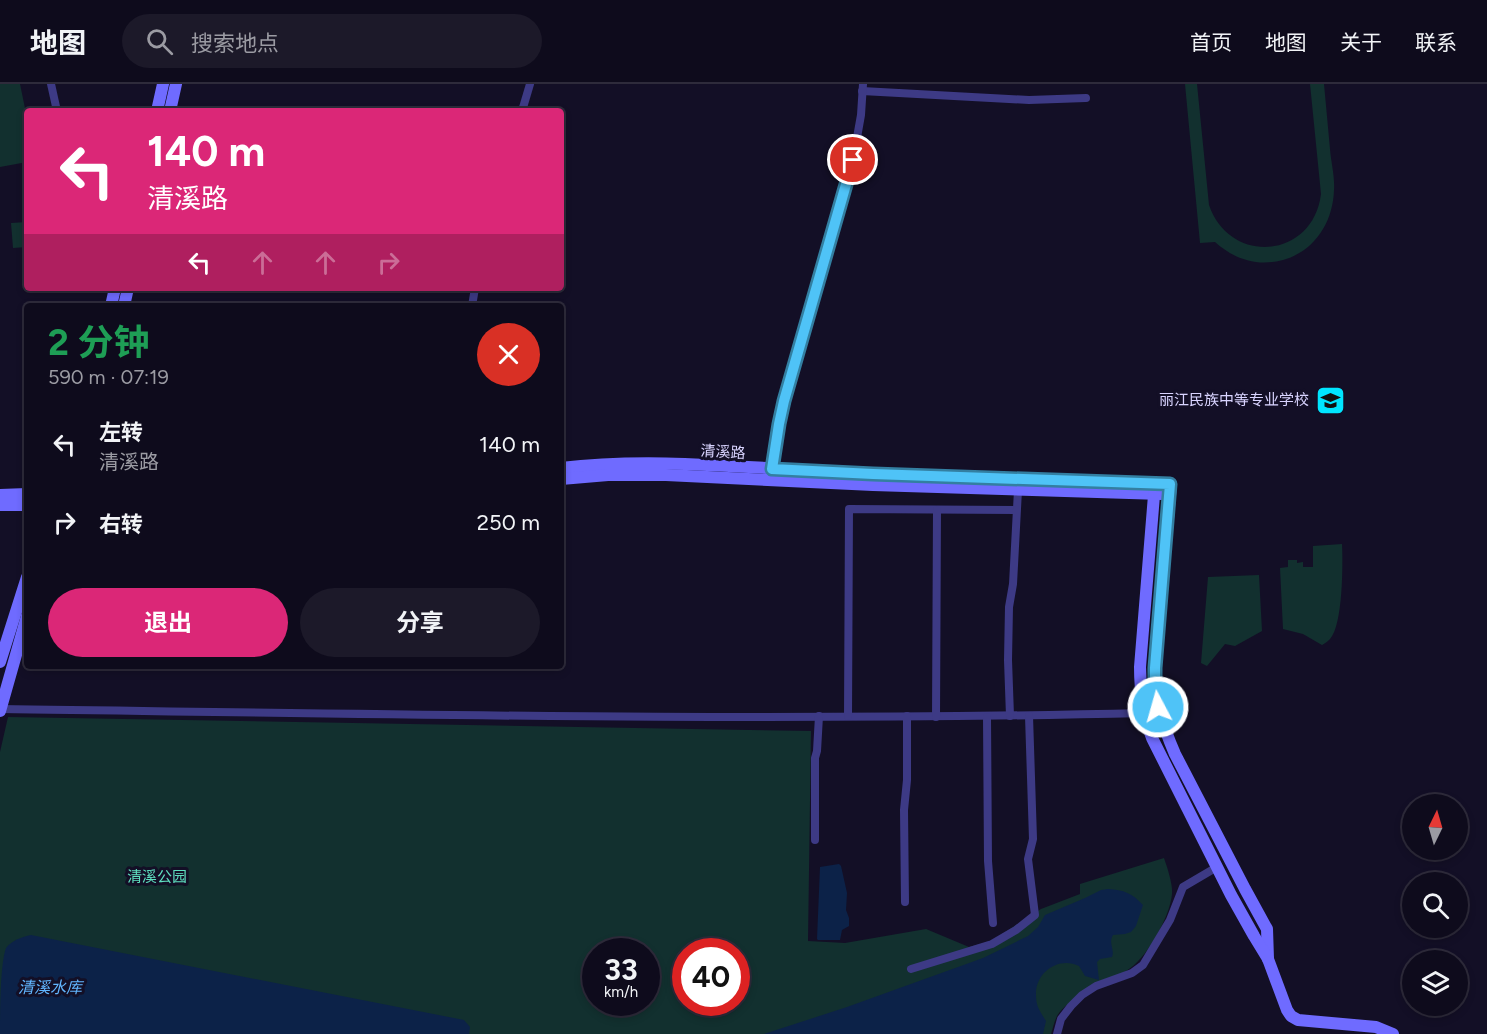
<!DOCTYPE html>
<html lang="zh">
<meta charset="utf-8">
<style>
body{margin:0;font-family:Figtree,"Noto Sans SC",sans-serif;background:#1c1929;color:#f1f3f6;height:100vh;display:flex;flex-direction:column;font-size:22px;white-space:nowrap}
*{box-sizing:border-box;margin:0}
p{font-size:20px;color:#9b9ba3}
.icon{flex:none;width:33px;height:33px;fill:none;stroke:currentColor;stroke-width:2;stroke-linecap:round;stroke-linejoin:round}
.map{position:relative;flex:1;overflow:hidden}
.panel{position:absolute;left:24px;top:219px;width:540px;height:366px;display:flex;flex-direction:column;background:#0e0b1c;border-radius:6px;box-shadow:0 3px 9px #0003,0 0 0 2px #2e2b3b}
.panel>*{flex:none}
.guide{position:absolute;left:24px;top:24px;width:540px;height:183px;border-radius:6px;box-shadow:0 3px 9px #0003,0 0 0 2px #2e2b3b;background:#db2777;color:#fff;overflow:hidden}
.needle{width:39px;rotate:5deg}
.buttons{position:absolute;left:1402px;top:710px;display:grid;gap:12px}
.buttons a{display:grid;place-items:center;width:66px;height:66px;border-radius:50%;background:#0e0b1c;box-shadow:0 3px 9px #0003,0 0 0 2px #2e2b3b;font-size:30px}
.speed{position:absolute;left:582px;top:854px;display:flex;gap:12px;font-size:30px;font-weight:700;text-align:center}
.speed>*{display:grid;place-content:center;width:78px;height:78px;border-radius:50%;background:#0e0b1c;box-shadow:0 3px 9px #0003,0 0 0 2px #2e2b3b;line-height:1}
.speed small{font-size:15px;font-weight:400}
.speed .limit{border:9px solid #d22;background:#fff;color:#111}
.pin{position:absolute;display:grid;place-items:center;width:51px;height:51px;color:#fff;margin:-26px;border:3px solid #fff;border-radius:50%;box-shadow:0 2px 6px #0007}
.me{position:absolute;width:66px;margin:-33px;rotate:354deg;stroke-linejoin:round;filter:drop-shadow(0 0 4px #0008)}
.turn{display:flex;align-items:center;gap:21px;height:126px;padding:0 24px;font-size:27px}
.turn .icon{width:78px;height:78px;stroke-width:2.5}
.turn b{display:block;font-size:42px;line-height:51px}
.lanes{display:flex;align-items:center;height:57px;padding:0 24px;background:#0003;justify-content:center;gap:30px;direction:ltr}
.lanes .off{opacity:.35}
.round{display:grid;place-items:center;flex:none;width:63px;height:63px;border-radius:32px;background:#1c1929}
.head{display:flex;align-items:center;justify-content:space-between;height:102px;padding:0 24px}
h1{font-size:36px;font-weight:700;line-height:45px;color:#1e9e55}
.button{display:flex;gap:12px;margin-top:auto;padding:12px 24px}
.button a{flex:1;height:69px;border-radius:36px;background:#db2777;color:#fff;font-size:24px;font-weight:700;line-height:69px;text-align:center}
.button a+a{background:#1c1929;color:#f1f3f6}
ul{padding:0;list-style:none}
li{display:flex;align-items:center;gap:18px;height:78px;padding:0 24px}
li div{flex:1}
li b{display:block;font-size:22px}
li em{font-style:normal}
header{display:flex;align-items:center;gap:36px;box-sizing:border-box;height:84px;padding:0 30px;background:#0e0b1c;border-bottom:2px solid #2e2b3b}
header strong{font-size:28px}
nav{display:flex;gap:33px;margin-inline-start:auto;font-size:21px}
.search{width:420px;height:54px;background:#1c1929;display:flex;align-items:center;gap:15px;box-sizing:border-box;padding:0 21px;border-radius:33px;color:#9b9ba3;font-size:22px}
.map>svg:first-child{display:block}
</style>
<header>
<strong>地图</strong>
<div class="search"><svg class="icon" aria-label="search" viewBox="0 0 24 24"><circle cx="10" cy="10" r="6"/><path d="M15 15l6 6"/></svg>搜索地点</div>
<nav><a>首页</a><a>地图</a><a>关于</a><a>联系</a></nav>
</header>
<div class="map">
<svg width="1487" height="950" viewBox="0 0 1487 950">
<rect width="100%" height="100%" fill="#130f26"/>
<!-- green -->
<g fill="#12302f" fill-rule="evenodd">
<polygon points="0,0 20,0 27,34 27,78 0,83"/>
<path d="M1185,0h12l12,121c21,61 104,54 112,-11l-11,-110h14c2,22 4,43 6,65 1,13 5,28 4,41 -1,32 -19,61 -51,70 -26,7 -49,-1 -68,-18l-15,1z"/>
<polygon points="27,138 27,163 13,164 11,139"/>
<path d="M1342,460c1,20 1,81 -12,95 -3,3 -5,4 -8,6l-19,-11 -20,-5 -3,-61 8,-1v-7h9v3l6,-1v5h10v-21z"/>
<polygon points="1259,491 1262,547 1235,562 1225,560 1207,582 1201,579 1208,493"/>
<path d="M8,633l803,14 -3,210 37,2 81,-14 43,18 22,-6 50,-32 39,-15v-10l84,-26c3,9 9,26 8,36 -2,23 -26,66 -46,77 -19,12 -59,27 -69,45 -3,6 -4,12 -6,18h-1051v-282zM596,867h50v51h-50zM686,867h50v51h-50z"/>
</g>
<!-- water -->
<g fill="#0c2248">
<polygon points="839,780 841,782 847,809 846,826 849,834 849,842 842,846 840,856 818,856 817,855 820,783"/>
<path d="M1108,805c16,1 24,4 35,16l-7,21 -5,6 -6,2 -12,1c-5,8 2,15 -1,22l-12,2 -3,3 2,18 -14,-4 -6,-10c-21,-10 -44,7 -43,29 0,12 4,16 10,26l-3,13h-279l83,-27 136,-49 45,-22 10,-9 7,-12 40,-17 16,-8z"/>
<path d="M31,851l433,85 6,7 -1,7h-469c0,-20 0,-70 6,-86 6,-8 16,-11 25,-13z"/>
</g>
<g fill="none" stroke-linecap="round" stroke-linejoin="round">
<!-- street -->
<g stroke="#3d3a85" stroke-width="8">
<polyline points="51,0 57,27"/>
<polyline points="862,7 1029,16 1086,14"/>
<polyline points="522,27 530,0"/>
<polyline points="472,222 475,204"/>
<polyline points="772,385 779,340 784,317 853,76 861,31 863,0"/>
<path d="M0,625c381,5 763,13 1144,4"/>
<polyline points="848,632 849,425 1016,426"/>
<polyline points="1010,632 1008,576 1009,523 1013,500 1018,406"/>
<polyline points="936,633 937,426"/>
<polyline points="987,633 988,777 993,839"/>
<polyline points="815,756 815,674 817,667 819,632"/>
<polyline points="905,818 904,726 907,696 907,632"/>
<polyline points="911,885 992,860 1016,846 1035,831 1028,775 1033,755 1029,632"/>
<polyline points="1057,950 1061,935 1071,922 1082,911 1096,902 1132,889 1143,881 1170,836 1183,803 1217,783"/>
</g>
<!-- secondary -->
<g stroke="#6f6bff" stroke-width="12">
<polyline points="157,27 163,0"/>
<polyline points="170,27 176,0"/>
<polyline points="111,222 115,204"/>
<polyline points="124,222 128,204"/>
<path d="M561,384c90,-11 186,0 277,4 111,6 222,8 333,12l-16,184c0,33 7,56 20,86l70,135 22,40 1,30"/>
<polyline points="561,395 608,391 666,391 873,401 1162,410"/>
<path d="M1155,399l-15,184c0,25 3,47 12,71l79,157 23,41 14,23 19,51 4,6 7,4 78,7 17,7"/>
<polyline points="0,411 27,410"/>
<polyline points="0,421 27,421"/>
<polyline points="0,578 27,493"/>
<polyline points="0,627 27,532"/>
</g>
</g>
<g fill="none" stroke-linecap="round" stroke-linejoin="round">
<defs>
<polyline id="route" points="853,76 784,317 779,340 772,385 873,390 1170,400 1155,584 1155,597 1158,623"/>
</defs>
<!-- route casing -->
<use href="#route" stroke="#337fa1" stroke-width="15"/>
<!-- route -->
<use href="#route" stroke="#4fc3f7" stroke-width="10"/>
</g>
<!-- icons -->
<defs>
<symbol id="school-square" viewBox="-11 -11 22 22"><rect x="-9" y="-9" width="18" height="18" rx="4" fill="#00e5ff" stroke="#130f26"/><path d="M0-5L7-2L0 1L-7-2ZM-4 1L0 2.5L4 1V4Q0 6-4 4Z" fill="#111"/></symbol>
</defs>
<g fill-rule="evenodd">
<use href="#school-square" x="1314" y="300" width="33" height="33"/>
</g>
<g text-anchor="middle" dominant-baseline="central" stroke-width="6" stroke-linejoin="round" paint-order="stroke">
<!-- poi labels -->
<g font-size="15" fill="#d9d4ff" stroke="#130f26" text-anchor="end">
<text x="1309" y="316">丽江民族中等专业学校</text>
</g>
<!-- street labels -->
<g font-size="15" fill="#d9d4ff" stroke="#130f26">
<text transform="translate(723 368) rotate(3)">清溪路</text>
</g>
<!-- park labels -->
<g font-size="15" fill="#5fe0c0" stroke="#130f26">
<text x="157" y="793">清溪公园</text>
</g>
<!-- water labels -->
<g font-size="16" font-style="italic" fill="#62b6ff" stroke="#130f26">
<text x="50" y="903">清溪水库</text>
</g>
</g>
</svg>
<div class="buttons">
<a><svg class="needle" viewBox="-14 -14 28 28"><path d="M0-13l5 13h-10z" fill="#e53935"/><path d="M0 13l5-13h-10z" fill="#9b9ba3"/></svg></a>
<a><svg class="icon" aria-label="search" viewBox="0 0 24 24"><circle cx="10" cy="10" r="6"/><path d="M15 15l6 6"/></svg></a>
<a><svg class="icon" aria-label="layers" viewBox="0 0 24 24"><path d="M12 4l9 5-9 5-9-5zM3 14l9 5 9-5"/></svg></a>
</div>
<div class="speed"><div>33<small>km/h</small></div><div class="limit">40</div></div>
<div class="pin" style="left:853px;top:76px;background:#d93025"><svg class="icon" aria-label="arrive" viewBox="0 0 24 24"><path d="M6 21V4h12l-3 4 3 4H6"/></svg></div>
<svg class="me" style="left:1158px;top:623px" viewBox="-20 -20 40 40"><circle r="17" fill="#4fc3f7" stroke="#fff" stroke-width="3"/><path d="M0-11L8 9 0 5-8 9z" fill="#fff"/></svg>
<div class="guide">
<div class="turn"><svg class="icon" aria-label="left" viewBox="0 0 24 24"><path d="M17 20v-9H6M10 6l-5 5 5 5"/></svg><div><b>140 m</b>清溪路</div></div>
<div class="lanes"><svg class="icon" aria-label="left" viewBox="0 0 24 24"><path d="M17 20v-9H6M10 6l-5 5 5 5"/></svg><svg class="icon off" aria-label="ahead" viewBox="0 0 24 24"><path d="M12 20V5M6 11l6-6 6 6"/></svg><svg class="icon off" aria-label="ahead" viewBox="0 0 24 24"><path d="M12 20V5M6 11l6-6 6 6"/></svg><svg class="icon off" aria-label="right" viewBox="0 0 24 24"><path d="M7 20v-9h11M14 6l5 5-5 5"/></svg></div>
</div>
<section class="panel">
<div class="head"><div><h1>2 分钟</h1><p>590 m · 07:19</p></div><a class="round" style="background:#d93025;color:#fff"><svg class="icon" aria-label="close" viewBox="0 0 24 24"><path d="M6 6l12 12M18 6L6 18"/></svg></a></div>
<ul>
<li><svg class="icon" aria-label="left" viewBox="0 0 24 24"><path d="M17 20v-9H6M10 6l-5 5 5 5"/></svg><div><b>左转</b><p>清溪路</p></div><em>140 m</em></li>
<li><svg class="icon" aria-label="right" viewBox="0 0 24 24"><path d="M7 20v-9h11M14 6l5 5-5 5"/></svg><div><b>右转</b></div><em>250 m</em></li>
</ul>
<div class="button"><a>退出</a><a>分享</a></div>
</section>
</div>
